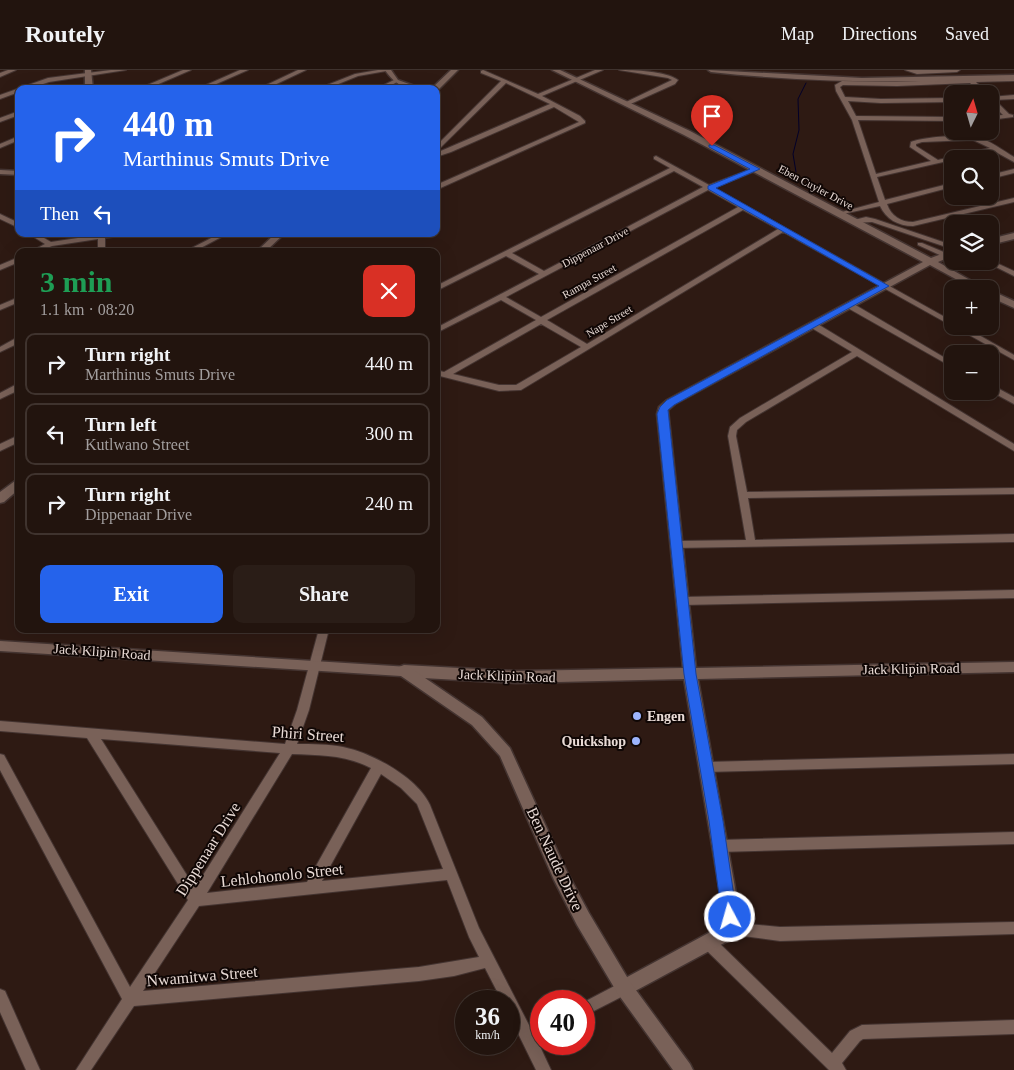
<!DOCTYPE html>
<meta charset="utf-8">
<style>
body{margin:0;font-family:"Times New Roman",serif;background:#2a1d17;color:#f1f3f6;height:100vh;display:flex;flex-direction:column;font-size:19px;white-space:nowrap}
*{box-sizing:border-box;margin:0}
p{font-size:16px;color:#a29e9e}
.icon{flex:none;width:28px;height:28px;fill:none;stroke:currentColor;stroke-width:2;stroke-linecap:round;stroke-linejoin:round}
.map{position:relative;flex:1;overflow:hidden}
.sheet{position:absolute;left:15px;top:178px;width:425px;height:385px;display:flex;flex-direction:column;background:#22140e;border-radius:10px;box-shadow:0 5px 20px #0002,0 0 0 1px #3f332e}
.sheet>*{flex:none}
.hud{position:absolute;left:15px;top:15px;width:425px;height:152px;border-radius:10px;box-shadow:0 5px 20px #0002,0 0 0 1px #3f332e;background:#2563eb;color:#fff;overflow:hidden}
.needle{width:32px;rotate:5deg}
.tools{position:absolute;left:944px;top:15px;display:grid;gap:10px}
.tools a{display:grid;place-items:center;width:55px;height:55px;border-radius:10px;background:#22140e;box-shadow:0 5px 20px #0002,0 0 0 1px #3f332e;font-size:25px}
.speed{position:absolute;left:455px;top:920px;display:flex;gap:10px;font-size:25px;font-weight:700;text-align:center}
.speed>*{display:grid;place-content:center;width:65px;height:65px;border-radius:50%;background:#22140e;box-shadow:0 5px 20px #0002,0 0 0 1px #3f332e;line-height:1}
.speed small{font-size:12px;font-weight:400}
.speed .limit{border:8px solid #d22;background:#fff;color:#111}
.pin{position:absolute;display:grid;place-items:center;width:42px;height:42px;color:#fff;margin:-51px -21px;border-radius:50% 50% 50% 0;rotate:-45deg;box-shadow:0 0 5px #0007}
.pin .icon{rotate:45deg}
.me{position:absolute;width:55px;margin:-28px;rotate:354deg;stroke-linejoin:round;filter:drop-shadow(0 0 4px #0008)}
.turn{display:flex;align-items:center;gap:18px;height:105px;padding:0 25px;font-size:22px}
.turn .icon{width:65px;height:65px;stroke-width:2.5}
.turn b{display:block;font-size:35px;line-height:42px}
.then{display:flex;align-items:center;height:48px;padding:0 25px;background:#0003;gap:10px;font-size:19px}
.round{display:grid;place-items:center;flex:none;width:52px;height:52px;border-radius:10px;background:#2a1d17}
.overview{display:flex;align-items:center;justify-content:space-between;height:85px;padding:0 25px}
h1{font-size:30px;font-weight:700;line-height:38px;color:#1e9e55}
.primary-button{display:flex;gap:10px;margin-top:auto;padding:10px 25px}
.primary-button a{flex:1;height:58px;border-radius:10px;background:#2563eb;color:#fff;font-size:20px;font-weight:700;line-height:58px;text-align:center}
.primary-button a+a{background:#2a1d17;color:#f1f3f6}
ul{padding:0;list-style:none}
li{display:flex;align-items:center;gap:15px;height:62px;margin:0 10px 8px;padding:0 15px;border:2px solid #3f332e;border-radius:10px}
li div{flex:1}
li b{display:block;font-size:19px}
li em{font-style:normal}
header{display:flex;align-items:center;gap:30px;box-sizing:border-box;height:70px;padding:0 25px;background:#22140e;border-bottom:1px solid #3f332e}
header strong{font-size:24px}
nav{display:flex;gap:28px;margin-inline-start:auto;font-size:18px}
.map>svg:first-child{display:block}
</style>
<header>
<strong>Routely</strong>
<nav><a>Map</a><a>Directions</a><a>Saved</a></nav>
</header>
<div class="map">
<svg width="1014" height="1000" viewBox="0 0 1014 1000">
<rect width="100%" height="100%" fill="#2e1a13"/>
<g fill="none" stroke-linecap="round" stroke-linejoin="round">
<!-- stream -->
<polyline stroke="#020028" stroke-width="1" points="796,102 793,84 799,60 798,29 806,13"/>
<defs>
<g id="minor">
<polygon points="8,0 16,0 0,7 0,3"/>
<polygon points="111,0 126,0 49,12 28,19 19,19 19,22 0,29 0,25 48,8"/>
<polygon points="183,0 191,0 147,19 138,19"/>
<polygon points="240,0 248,0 205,19 197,19"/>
<polygon points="298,0 306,0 266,19 258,19"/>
<polygon points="378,0 392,0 358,6 326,19 317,19 355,4"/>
<polygon points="483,0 538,24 595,0 603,0 542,26 580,46 585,51 585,53 436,120 436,115 579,52 554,37 451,82 436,87 436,83 550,34 506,13 436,82 436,76 501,11 481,3 481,1"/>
<path d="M619,0c15,0 47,1 59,10l-3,4 -49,22 -3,-2 1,-1 48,-23 -4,-2z"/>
<polygon points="905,0 960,0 957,2 917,4"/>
<path d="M1014,7v4l-38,1 12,12h-6l-12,-11 -73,3 -54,-1 -3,2 5,10 36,2 71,-1v4l-71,1 -33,-2 8,15 96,1v4l-94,-1 18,54 55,-13 -21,-14 1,-5c12,-5 53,-8 65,-5 14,3 26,13 38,20v5l-20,-11 -34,8h-8v1l-75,17 8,23 67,-17v4l-65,17c4,12 14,18 26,18l101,-24v4l-101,24c-15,0 -27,-7 -33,-20l-42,9v-2l41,-11 -27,-82 -16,-29 -1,-6 7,-4 55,1zM973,70l17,8 -52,12 -22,-14v-2l6,-2z"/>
<polygon points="394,10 399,11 384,19 376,19"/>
<polygon points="1014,25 1014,29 995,30 1009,44 1013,45 1013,47 990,50 990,46 1003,45 990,32 990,27"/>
<polygon points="19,41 19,45 0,52 0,48"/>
<polygon points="19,66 19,70 0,78 0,74"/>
<path d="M656,86l53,29 45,-17h4v2l-44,18 238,133v5l-169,-94 -262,158 -22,1 -63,-16v-5l8,2 92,-52 -35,-20 -65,33v-5l103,-54 -33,-18 -70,35v-5l234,-118 -16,-9v-2zM674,101l29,16 -159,84 -32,-18zM708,120l30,17 -197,110 -35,-20zM743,140l35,19 -191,115 -40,-24zM541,254l40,23 -65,38h-17l-46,-11z"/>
<polygon points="1014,99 1014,103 990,109 990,105"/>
<polygon points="0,144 19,153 19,158 0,149"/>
<polygon points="866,147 875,149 952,175 952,179 872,152 853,153 850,151"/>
<polygon points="29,164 37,164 51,172 98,165 98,164 124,164 121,166 105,168 105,181 98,181 98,169 52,176 40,181 32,181 45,174"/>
<polygon points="219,164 227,164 195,181 186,181"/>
<polygon points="918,173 922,173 951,185 944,187 918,175"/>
<polygon points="19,187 19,192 0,200 0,195"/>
<polygon points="990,190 1014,201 1014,206 984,191 990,191"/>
<polygon points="19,227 19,232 0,240 0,235"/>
<polygon points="846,233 852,233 952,292 952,297 846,237"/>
<polygon points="810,253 816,253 1014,374 1014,381 857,286 746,352 737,360 736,366 747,422 1014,418 1014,424 748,428 755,470 1014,464 1014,472 674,478 672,475 674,472 677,471 746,470 728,366 730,357 740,348 852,282 810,257"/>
<polygon points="953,256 963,256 1014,285 1014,290"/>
<polygon points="16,268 19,268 19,273 0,282 0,277"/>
<polygon points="19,313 19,320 0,329 0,323"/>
<polygon points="990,314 1014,327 1014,334 990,321"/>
<polygon points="19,365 19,372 0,381 0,374"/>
<polygon points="1014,520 1014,528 683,535 679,534 678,531 679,528 683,527"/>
<path d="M319,559h10l-20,81 -12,34c15,0 31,0 46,3 29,6 74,30 87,58l49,123 52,101 10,-5v14l-4,2 14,30h-15l-27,-55v-14h-7l-17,-33 -31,8 -35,5 -285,25 -43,64h-15l46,-71 -122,-229v-16l4,1 126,232 58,-87 -101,-162 -87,-7v-10l285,23 12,-34zM101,669l179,14 -85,135zM292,684c28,1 54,1 79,14l-64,114 -100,11zM381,704l20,14 16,16 26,65 -121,12zM447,810l22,57 10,20 -60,10 -276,24 56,-85z"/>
<polygon points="1014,684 1014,694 706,702 702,701 700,697 702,693 706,692"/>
<polygon points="1014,762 1014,774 719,782 715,780 713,776 715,772 719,770"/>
<polygon points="728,852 780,857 1014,852 1014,864 780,871 728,864 723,863 721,858 723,853"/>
<polygon points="709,866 714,868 832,983 850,961 862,955 1014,950 1014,964 863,969 860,971 842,993 846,1000 829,1000 704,878 702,873 704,868"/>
<polygon points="624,911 629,913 631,918 629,923 584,946 584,932"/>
<polygon points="0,919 5,921 40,1000 26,1000 0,942"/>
</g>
<g id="tertiary">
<polygon points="85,0 91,0 93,19 85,19"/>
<path d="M385,0h6l7,10 25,9c-18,0 -28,-4 -38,-19z"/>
<polygon points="451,0 458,0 437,21 436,19 431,19"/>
<polygon points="552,0 560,0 690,61 931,188 952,180 952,186 938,192 986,219 974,219 930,195 675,334 668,340 696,598 1014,592 1014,602 698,609 737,829 737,853 726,872 624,927 618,924 615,918 618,912 714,860 721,849 721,829 684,609 516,613 404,607 399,605 397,601 399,597 404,595 516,601 683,598 657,344 659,337 667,330 923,192 684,65"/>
<polygon points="0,100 19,101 19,105 0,104"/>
<polygon points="1014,163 1014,169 990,175 990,169"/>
<polygon points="275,164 284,164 266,181 257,181"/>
<polygon points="990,220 1014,231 1014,238 990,227"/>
<polygon points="19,408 19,419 4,432 0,433 0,422"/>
</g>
<g id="secondary">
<path d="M708,0l154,8 152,-3v4c-101,4 -202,4 -303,-7z"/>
<polygon points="0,571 409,597 482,647 510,678 566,800 589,843 630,912 690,994 693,1000 673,1000 618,924 577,855 554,810 500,686 472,655 401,606 0,581"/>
</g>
</defs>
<!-- minor casing -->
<use href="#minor" stroke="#443431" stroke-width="2"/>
<!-- tertiary casing -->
<use href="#tertiary" stroke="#443431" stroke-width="3"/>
<!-- secondary casing -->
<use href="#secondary" stroke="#443431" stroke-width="3"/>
<!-- minor -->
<use href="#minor" fill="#796158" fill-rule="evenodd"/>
<!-- tertiary -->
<use href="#tertiary" fill="#796158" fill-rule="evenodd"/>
<!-- secondary -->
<use href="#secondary" fill="#796158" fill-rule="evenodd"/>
</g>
<!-- route -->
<polygon fill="#2563eb" stroke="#184099" points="709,75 714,75 760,99 716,118 889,216 674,335 668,340 696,604 723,751 737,847 735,852 730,854 724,852 722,847 709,751 684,604 657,344 660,337 667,330 879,216 708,119 708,116 750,99 709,77"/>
<!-- markers -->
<g fill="#9cb4fd" stroke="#100705" stroke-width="2">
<circle cx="637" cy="646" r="5"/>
<circle cx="636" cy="671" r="5"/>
</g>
<g text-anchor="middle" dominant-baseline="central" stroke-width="4" stroke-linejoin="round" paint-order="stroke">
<!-- far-street labels -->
<g font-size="11" fill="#e9dbd6" stroke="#100705">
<text transform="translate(816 117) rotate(28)">Eben Cuyler Drive</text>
<text transform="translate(595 177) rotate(-28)">Dippenaar Drive</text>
<text transform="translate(589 211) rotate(-29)">Rampa Street</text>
<text transform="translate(609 251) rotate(-31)">Nape Street</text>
</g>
<!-- street labels -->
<g font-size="14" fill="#e9dbd6" stroke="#100705">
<text transform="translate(102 582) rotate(4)">Jack Klipin Road</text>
<text transform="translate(911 599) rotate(-1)">Jack Klipin Road</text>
<text transform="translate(507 606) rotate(2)">Jack Klipin Road</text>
</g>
<!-- poi labels -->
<g font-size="14" font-weight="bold" fill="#e9dbd6" stroke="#100705" text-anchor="start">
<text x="647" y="646">Engen</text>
<text x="626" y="671" text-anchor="end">Quickshop</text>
</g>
<!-- near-street labels -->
<g font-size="16" fill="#e9dbd6" stroke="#100705">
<text transform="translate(308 664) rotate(4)">Phiri Street</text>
<text transform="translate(208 779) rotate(-58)">Dippenaar Drive</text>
<text transform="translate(555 789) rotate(65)">Ben Naude Drive</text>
<text transform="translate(282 805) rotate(-6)">Lehlohonolo Street</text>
<text transform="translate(202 906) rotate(-5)">Nwamitwa Street</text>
</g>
</g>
</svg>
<div class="tools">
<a><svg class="needle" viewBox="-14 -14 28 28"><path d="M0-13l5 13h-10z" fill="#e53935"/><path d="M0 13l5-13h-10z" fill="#a29e9e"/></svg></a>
<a><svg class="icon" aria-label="search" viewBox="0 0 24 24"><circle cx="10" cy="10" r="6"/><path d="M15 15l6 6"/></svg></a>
<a><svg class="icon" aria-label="layers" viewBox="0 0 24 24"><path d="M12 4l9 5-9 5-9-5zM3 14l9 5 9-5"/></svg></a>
<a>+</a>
<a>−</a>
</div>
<div class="speed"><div>36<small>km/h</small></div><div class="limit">40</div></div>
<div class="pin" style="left:712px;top:76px;background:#d93025"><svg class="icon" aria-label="arrive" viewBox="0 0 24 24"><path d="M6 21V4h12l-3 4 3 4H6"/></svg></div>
<svg class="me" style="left:730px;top:847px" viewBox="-20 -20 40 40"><circle r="17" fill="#2563eb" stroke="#fff" stroke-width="3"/><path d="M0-11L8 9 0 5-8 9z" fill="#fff"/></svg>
<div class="hud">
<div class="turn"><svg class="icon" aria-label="right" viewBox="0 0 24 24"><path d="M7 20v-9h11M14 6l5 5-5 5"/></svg><div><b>440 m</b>Marthinus Smuts Drive</div></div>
<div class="then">Then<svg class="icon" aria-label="left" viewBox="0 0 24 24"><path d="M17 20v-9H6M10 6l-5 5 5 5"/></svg></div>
</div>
<section class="sheet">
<div class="overview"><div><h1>3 min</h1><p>1.1 km · 08:20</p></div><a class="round" style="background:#d93025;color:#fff"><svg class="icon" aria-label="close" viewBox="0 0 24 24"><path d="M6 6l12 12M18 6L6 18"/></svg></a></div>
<ul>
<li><svg class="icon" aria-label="right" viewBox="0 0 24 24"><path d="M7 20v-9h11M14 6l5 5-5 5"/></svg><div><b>Turn right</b><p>Marthinus Smuts Drive</p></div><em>440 m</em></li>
<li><svg class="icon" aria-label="left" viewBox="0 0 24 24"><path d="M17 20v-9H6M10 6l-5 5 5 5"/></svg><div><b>Turn left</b><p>Kutlwano Street</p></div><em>300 m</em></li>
<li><svg class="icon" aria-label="right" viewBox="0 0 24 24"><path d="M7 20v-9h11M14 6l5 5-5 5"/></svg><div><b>Turn right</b><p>Dippenaar Drive</p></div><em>240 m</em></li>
</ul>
<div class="primary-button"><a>Exit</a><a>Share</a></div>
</section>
</div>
